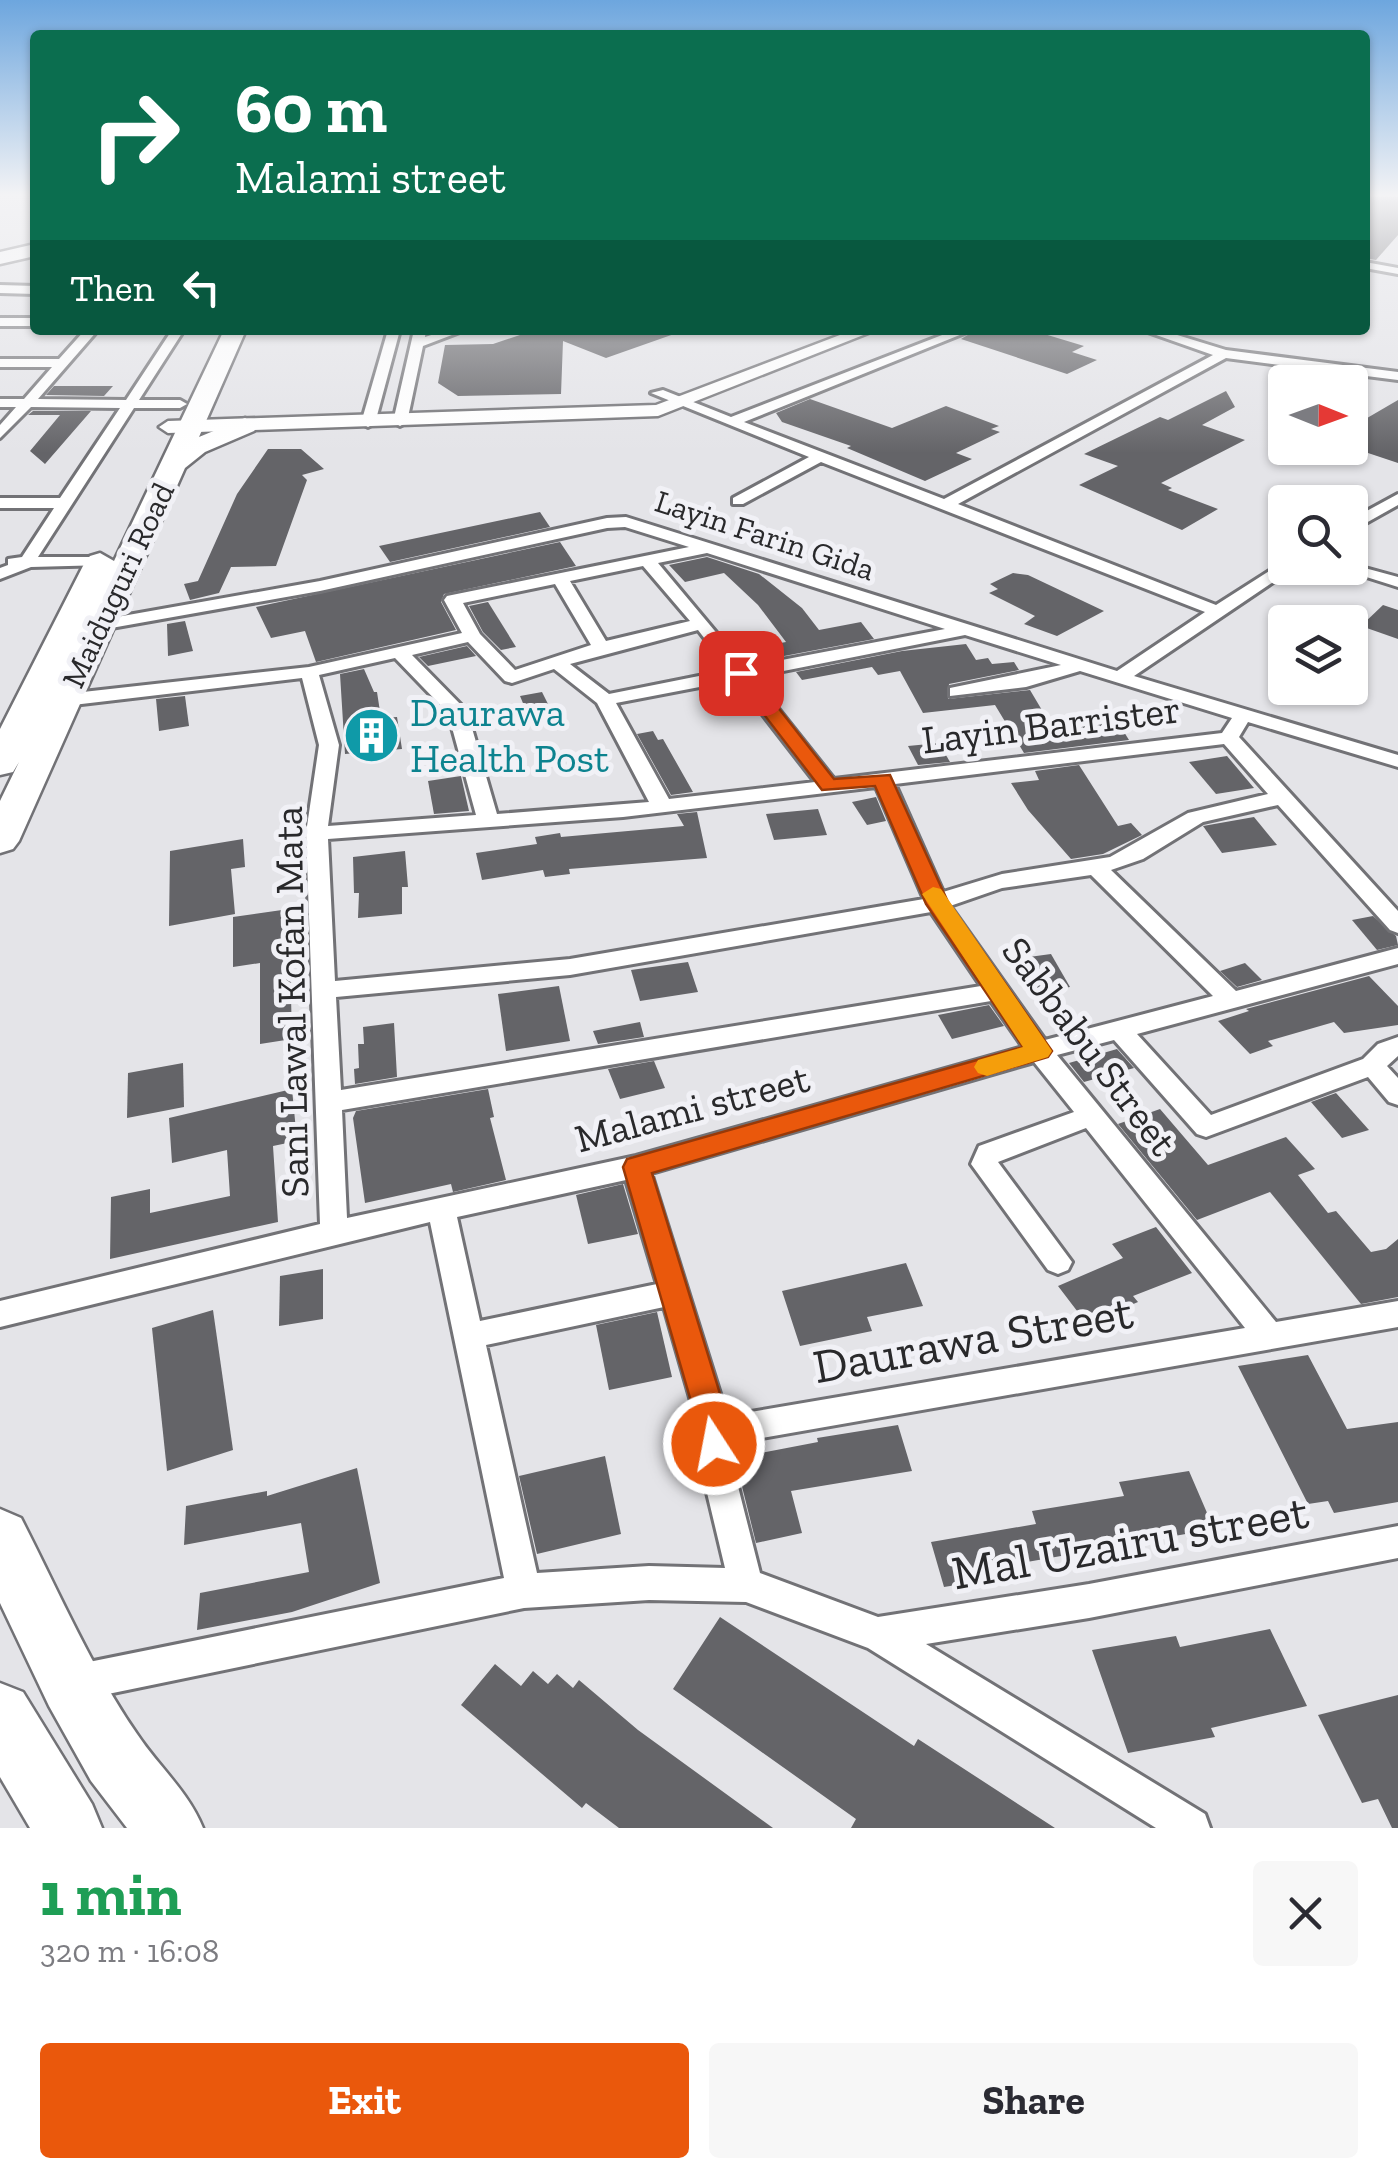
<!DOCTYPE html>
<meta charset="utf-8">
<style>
body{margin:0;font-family:"Zilla Slab",serif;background:#f7f7f7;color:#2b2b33;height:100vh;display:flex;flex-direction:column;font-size:38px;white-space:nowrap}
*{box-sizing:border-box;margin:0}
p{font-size:32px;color:#7c7c81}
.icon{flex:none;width:55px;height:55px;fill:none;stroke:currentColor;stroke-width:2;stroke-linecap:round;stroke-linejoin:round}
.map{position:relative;height:1828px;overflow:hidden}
.sheet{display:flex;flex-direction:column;background:#fff;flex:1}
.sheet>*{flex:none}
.top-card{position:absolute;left:30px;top:30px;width:1340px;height:305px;border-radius:10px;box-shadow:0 2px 8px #0004;background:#0b6e4f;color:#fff;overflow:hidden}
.needle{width:65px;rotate:91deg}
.tools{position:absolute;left:1268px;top:365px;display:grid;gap:20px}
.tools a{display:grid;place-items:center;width:100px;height:100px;border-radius:10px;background:#fff;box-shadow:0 2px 8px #0004;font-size:50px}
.pin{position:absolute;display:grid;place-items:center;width:85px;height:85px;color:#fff;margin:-42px;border-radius:20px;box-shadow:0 5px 15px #0006}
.me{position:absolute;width:110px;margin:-55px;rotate:349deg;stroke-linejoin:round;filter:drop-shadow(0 0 8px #0008)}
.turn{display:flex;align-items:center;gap:35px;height:210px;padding:0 40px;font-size:45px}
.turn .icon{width:130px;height:130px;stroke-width:2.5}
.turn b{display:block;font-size:70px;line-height:85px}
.then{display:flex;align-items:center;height:95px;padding:0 40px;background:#0003;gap:20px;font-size:38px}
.round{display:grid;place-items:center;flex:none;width:105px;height:105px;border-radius:10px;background:#f7f7f7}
.headline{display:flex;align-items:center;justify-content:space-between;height:170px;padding:0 40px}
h1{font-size:60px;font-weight:700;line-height:75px;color:#1e9e55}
.primary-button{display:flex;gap:20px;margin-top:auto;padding:20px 40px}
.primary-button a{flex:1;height:115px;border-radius:10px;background:#ea580c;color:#fff;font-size:40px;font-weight:700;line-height:115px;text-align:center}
.primary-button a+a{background:#f7f7f7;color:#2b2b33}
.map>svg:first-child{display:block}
</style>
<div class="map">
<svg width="1398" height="1828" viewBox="0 0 1398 1828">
<rect width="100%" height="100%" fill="#e4e4e8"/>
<!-- building -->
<g fill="#646468">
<polygon points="1365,197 1398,197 1398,235 1376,260 1365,258"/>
<polygon points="535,330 676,330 677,333 606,358 563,341 561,394 458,396 438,383 445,345 493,344"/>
<polygon points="976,330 1031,330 1084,346 1072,352 1097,360 1067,374 961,339"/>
<polygon points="54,386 113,386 104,396 46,395"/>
<polygon points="1226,391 1235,407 1202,425 1245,440 1161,483 1172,488 1168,490 1218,509 1182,530 1079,485 1118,466 1084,454 1160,417 1168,420"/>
<polygon points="810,399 892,428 946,406 999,426 991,429 1000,432 956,453 972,459 925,481 847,448 851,446 782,422 776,413"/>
<polygon points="1398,400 1398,463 1350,447 1350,428"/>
<polygon points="33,411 91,411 45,464 30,451 60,415 28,415"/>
<polygon points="268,449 301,449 324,469 302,475 307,480 276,566 231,567 219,593 190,600 184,584 198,581 237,494"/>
<polygon points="540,512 550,527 390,562 379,546"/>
<polygon points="560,542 576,566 444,594 441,602 456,630 316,662 305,631 271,638 256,607"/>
<polygon points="707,557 759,574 802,608 819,630 861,622 874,639 784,656 775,644 786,642 758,605 724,573 685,582 669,565"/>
<polygon points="1013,573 1028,575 1104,611 1057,636 1024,624 1035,616 989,593 998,589 990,584"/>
<polygon points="488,602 516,647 501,650 483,632 469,606"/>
<polygon points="1383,605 1398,610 1398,639 1361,626"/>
<polygon points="185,621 193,651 168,656 167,624"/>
<polygon points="966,644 976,660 988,658 992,664 1014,662 1019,670 949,684 948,699 1030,690 1049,722 1114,716 1129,740 1024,753 995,705 923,713 900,671 878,675 872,667 802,680 796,672 902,651"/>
<polygon points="467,646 476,656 428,666 419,657"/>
<polygon points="364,669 374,692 377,692 381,718 397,717 402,749 345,754 340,674"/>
<polygon points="542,692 554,716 530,720 520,696"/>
<polygon points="185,696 189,726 159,731 156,699"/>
<polygon points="653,731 658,740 663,739 693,792 671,795 637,734"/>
<polygon points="939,743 950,762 918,765 908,746"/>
<polygon points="1227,756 1254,788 1216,794 1189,762"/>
<polygon points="1079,765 1118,826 1131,823 1142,835 1103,854 1071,859 1028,810 1011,783 1039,780 1035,771"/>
<polygon points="461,776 469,811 434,814 428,781"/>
<polygon points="876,797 886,821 867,825 852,802"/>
<polygon points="818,809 827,835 774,840 766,814"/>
<polygon points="697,812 707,858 569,869 570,874 545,877 543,870 482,880 476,853 537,844 535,837 560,833 561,837 684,826 677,814"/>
<polygon points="1254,817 1277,845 1222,853 1203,826"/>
<polygon points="243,839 245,867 231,869 235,914 169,926 170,851"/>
<polygon points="405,851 408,887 402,887 402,914 358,918 359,893 354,893 353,857"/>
<polygon points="289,909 292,1039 260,1044 260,963 233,967 233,917"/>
<polygon points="1373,916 1396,936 1398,945 1377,950 1352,920"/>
<polygon points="1051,954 1070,987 1032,993 1014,959"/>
<polygon points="688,962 698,992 640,1001 631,970"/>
<polygon points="1245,963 1262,980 1237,987 1220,971"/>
<polygon points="1369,976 1398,1006 1398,1025 1344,1033 1334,1022 1268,1041 1273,1046 1250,1054 1218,1021 1249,1011 1246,1009"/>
<polygon points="559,986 570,1041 506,1051 498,994"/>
<polygon points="989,1005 1004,1026 952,1039 938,1015"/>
<polygon points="640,1022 644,1037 598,1044 593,1031"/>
<polygon points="394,1023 397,1077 355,1084 354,1069 359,1068 358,1044 364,1044 363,1027"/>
<polygon points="1117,1049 1134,1068 1084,1082 1069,1063"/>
<polygon points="654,1061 665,1088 620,1099 608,1069"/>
<polygon points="183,1063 184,1107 127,1118 128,1073"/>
<polygon points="292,1089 297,1141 273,1146 278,1222 110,1259 111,1197 150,1189 150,1213 230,1196 227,1150 172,1163 169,1118"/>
<polygon points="488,1089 494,1117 490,1118 506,1180 453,1192 451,1184 365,1203 353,1118 356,1111"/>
<polygon points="1336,1093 1369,1130 1342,1138 1311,1102"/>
<polygon points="1160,1109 1208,1165 1286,1137 1315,1169 1298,1175 1328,1213 1336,1211 1371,1252 1386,1249 1398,1239 1398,1297 1361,1304 1270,1192 1197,1220 1118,1124"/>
<polygon points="623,1184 638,1234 588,1244 576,1195"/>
<polygon points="1156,1227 1192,1273 1133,1296 1138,1302 1087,1324 1058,1286 1123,1258 1112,1244"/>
<polygon points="906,1263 923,1306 867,1317 872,1331 800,1346 782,1291"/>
<polygon points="323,1269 323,1319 279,1326 280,1276"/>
<polygon points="213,1310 233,1450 167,1471 152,1328"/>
<polygon points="657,1312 672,1377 609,1390 596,1325"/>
<polygon points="1308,1355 1347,1429 1398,1422 1398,1502 1334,1513 1328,1501 1308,1504 1238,1366"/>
<polygon points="898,1425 912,1471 791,1491 802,1533 756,1543 735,1458 818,1442 817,1438"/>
<polygon points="605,1456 621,1534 537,1554 519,1476"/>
<polygon points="357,1468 380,1583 292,1612 197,1630 200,1593 309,1572 301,1523 184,1545 186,1506 267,1491 267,1496"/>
<polygon points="1189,1471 1214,1529 1027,1562 1031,1573 944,1587 931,1542 1036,1524 1032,1511 1124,1496 1119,1482"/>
<polygon points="720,1617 914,1746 918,1739 1055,1828 851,1828 856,1819 673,1689"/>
<polygon points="1270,1629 1307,1706 1211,1728 1215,1737 1128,1753 1092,1650 1176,1636 1180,1647"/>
<polygon points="495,1664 521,1686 533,1671 548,1684 557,1674 573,1688 579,1680 638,1730 773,1828 619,1828 586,1803 582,1808 461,1705"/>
<polygon points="1398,1695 1398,1828 1392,1828 1378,1799 1362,1803 1318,1715"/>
</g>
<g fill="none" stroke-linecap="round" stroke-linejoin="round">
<defs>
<g id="street">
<polygon points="1365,262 1398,268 1398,274 1365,268"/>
<polygon points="0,285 35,286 35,294 0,293"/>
<rect x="0" y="318" width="35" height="8"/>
<polygon points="85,330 98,330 38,399 126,400 172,330 184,330 139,400 180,400 187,404 180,408 134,408 38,557 100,557 106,559 106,565 31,567 0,579 0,568 8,565 8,559 22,557 54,508 0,508 0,498 60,498 120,408 31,407 0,438 0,425 16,407 0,407 0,399 24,399 52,367 0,367 0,359 59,359"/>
<polygon points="388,330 400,330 375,423 368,427 361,423"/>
<polygon points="414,330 426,330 425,337 447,330 465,330 423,346 407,422 400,426 393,422"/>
<path d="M955,330h17l-228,92 200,77 269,-144 -71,-25h19l65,20 172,22v8l-172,-22 -268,146 258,101 69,-44v7l6,2 -157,106 264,79v12l-150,-45 -9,15 159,174v22l-8,-3 -112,-125 -75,17 -60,37 -32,11 125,121 162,-43v16l-261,70 74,81 152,-56 15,-15 20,-7v19l-11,10 11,12v27l-9,-3 -21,-25 -162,60 -9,-3 -83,-94 -57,15 219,267 122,-21v26l-665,116 -2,16 29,114 118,44 211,-33 309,-58v32l-309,60 -163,26 279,170 5,14h-54l-288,-180 -122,-46 -97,-2 -125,8 -450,93 -13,-5 -5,-13 5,-13 13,-5 430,-87 -74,-356 -430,105v-26l320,-77 -14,-391 13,-88 -17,-67 -246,29 -9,-6 9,-6 253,-28 153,-34 -18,-33 3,-4 242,-49 -64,-20 -18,1 -287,63 -220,39 -9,-5 9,-5 220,-39 287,-63 19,-1 491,154 88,-59 -384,-150 -78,42h-10v-6l76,-41 -158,-64 12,-3 68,27zM707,553l238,76 -200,38 -87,-104zM643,566l47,55 -84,20 -36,-60zM555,584l36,61 -76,25 -35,-36 -17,-31zM698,630l31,40 -120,24 -39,-30zM965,635l96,30 -111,23v8l76,-9 54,-16 152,47 -10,15 -388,46 -81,-102zM468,642l37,39 7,2 42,-14 43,34 52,99 -152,12 -30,-103 -55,-56zM395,658l53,55 28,102 -148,11 11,-81 -20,-70zM736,680l79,102 -146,17 -53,-96zM1224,744l44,50 -80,19 -78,44 -108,17 -59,18 -48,-108zM876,787l48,112 -354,60 -235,22 -7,-142 295,-22zM1091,875l122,121 -168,44 -95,-134 52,-18zM931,912l50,74 -640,104 -5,-93 234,-22zM991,1001l32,46 -387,109 -289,62 -5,-108zM1034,1062l40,50 -95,34 -8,18 77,106 10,4 10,-4 4,-8 -74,-100 88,-34 159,200 -518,88 -76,-243zM626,1180l31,104 -177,37 -23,-104zM664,1307l37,129 -2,23 26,109 -76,-2 -112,7 -51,-228z"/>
<polygon points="1398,494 1398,505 1350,532 1350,520"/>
<polygon points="1350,564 1398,577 1398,587 1338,568 1350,568"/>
</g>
<polygon id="secondary" points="853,330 876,330 658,416 168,433 159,427 168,421 656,405"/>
<g id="highway">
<polygon points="35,244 35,256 0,264 0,252"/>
<polygon points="224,330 246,330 199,437 245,418 258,426 254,431 205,452 185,468 19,841 13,849 0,853 0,801 19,762 13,772 0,775 0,729 85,562 90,556 100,553 114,561"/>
<path d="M0,1509l21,9c37,72 70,149 116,216 22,33 51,57 66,94h-76l-36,-47 -42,-75 -49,-103z"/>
<polygon points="0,1683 23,1692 92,1804 102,1828 30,1828 0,1777"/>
</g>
</defs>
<!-- street casing -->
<use href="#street" stroke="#727276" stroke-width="6"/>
<!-- secondary casing -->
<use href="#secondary" stroke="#727276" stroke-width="5"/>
<!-- highway casing -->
<use href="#highway" stroke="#727276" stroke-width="5"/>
<!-- street -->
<use href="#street" fill="#fff" fill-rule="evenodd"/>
<!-- secondary -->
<use href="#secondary" fill="#fff" fill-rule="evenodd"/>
<!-- highway -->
<use href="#highway" fill="#fff" fill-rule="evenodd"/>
</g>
<!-- sky -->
<linearGradient id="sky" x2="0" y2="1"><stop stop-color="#6da6de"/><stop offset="0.43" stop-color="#f3f3f5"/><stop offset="1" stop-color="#f3f3f5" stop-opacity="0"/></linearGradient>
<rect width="1398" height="453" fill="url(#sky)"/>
<!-- route -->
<polygon fill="#ea580c" stroke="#983908" stroke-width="2.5" points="741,667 748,669 834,779 890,775 948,902 1052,1051 1048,1057 652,1173 733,1436 725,1454 714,1459 703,1454 698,1444 701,1436 623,1167 627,1159 1023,1047 926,904 875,786 822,790 732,673"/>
<!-- slow -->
<polygon fill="#f59e0b" points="933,887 941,889 1048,1045 1052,1051 1048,1057 987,1076 978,1073 974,1067 978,1060 1023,1047 922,894"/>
<!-- icons -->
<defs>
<symbol id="building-disc" viewBox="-11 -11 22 22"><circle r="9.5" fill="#0f9aa8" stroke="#f1f1f6"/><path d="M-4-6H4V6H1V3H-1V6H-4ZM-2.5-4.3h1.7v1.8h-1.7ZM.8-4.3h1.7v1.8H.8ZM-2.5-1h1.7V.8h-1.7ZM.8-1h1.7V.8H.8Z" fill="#fff"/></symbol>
</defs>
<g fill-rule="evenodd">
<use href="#building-disc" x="340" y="704" width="63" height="63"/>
</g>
<g text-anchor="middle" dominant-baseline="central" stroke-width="10" stroke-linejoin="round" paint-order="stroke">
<!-- far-street labels -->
<g font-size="32" fill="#29292b" stroke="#f1f1f6">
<text transform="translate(765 535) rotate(18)">Layin Farin Gida</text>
<text transform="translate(118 585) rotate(-65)">Maiduguri Road</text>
</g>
<!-- culture labels -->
<g font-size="40" fill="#0d838f" stroke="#f1f1f6" text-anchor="start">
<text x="410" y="712">Daurawa<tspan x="410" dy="46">Health Post</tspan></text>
</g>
<!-- street labels -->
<g font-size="40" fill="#29292b" stroke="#f1f1f6">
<text transform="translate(1051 724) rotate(-7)">Layin Barrister</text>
<text transform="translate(291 1002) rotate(-91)">Sani Lawal Kofan Mata</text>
<text transform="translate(1090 1046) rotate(53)">Sabbabu Street</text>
<text transform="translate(692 1108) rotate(-15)">Malami street</text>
</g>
<!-- near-street labels -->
<g font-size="48" fill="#29292b" stroke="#f1f1f6">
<text transform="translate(973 1339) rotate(-10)">Daurawa Street</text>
<text transform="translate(1130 1542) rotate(-10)">Mal Uzairu street</text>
</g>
</g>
</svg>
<div class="tools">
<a><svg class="needle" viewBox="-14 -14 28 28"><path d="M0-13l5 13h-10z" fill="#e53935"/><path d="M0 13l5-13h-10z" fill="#7c7c81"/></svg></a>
<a><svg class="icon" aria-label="search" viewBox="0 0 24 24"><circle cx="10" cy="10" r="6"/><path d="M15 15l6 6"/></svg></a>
<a><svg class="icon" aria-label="layers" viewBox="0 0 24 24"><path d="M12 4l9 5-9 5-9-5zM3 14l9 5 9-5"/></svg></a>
</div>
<div class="pin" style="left:741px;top:673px;background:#d93025"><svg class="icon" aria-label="arrive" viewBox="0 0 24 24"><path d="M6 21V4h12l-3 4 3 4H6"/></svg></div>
<svg class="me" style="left:714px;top:1444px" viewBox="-20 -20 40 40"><circle r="17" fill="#ea580c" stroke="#fff" stroke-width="3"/><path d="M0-11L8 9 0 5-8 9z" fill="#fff"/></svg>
<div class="top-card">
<div class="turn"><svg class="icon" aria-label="right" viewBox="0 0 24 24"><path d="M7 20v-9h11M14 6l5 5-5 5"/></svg><div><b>60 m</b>Malami street</div></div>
<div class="then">Then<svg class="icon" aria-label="left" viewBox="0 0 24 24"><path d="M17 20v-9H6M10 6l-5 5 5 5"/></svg></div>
</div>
</div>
<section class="sheet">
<div class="headline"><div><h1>1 min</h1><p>320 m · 16:08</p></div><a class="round"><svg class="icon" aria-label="close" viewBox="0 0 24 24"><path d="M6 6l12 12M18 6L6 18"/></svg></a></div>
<div class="primary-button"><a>Exit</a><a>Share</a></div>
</section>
